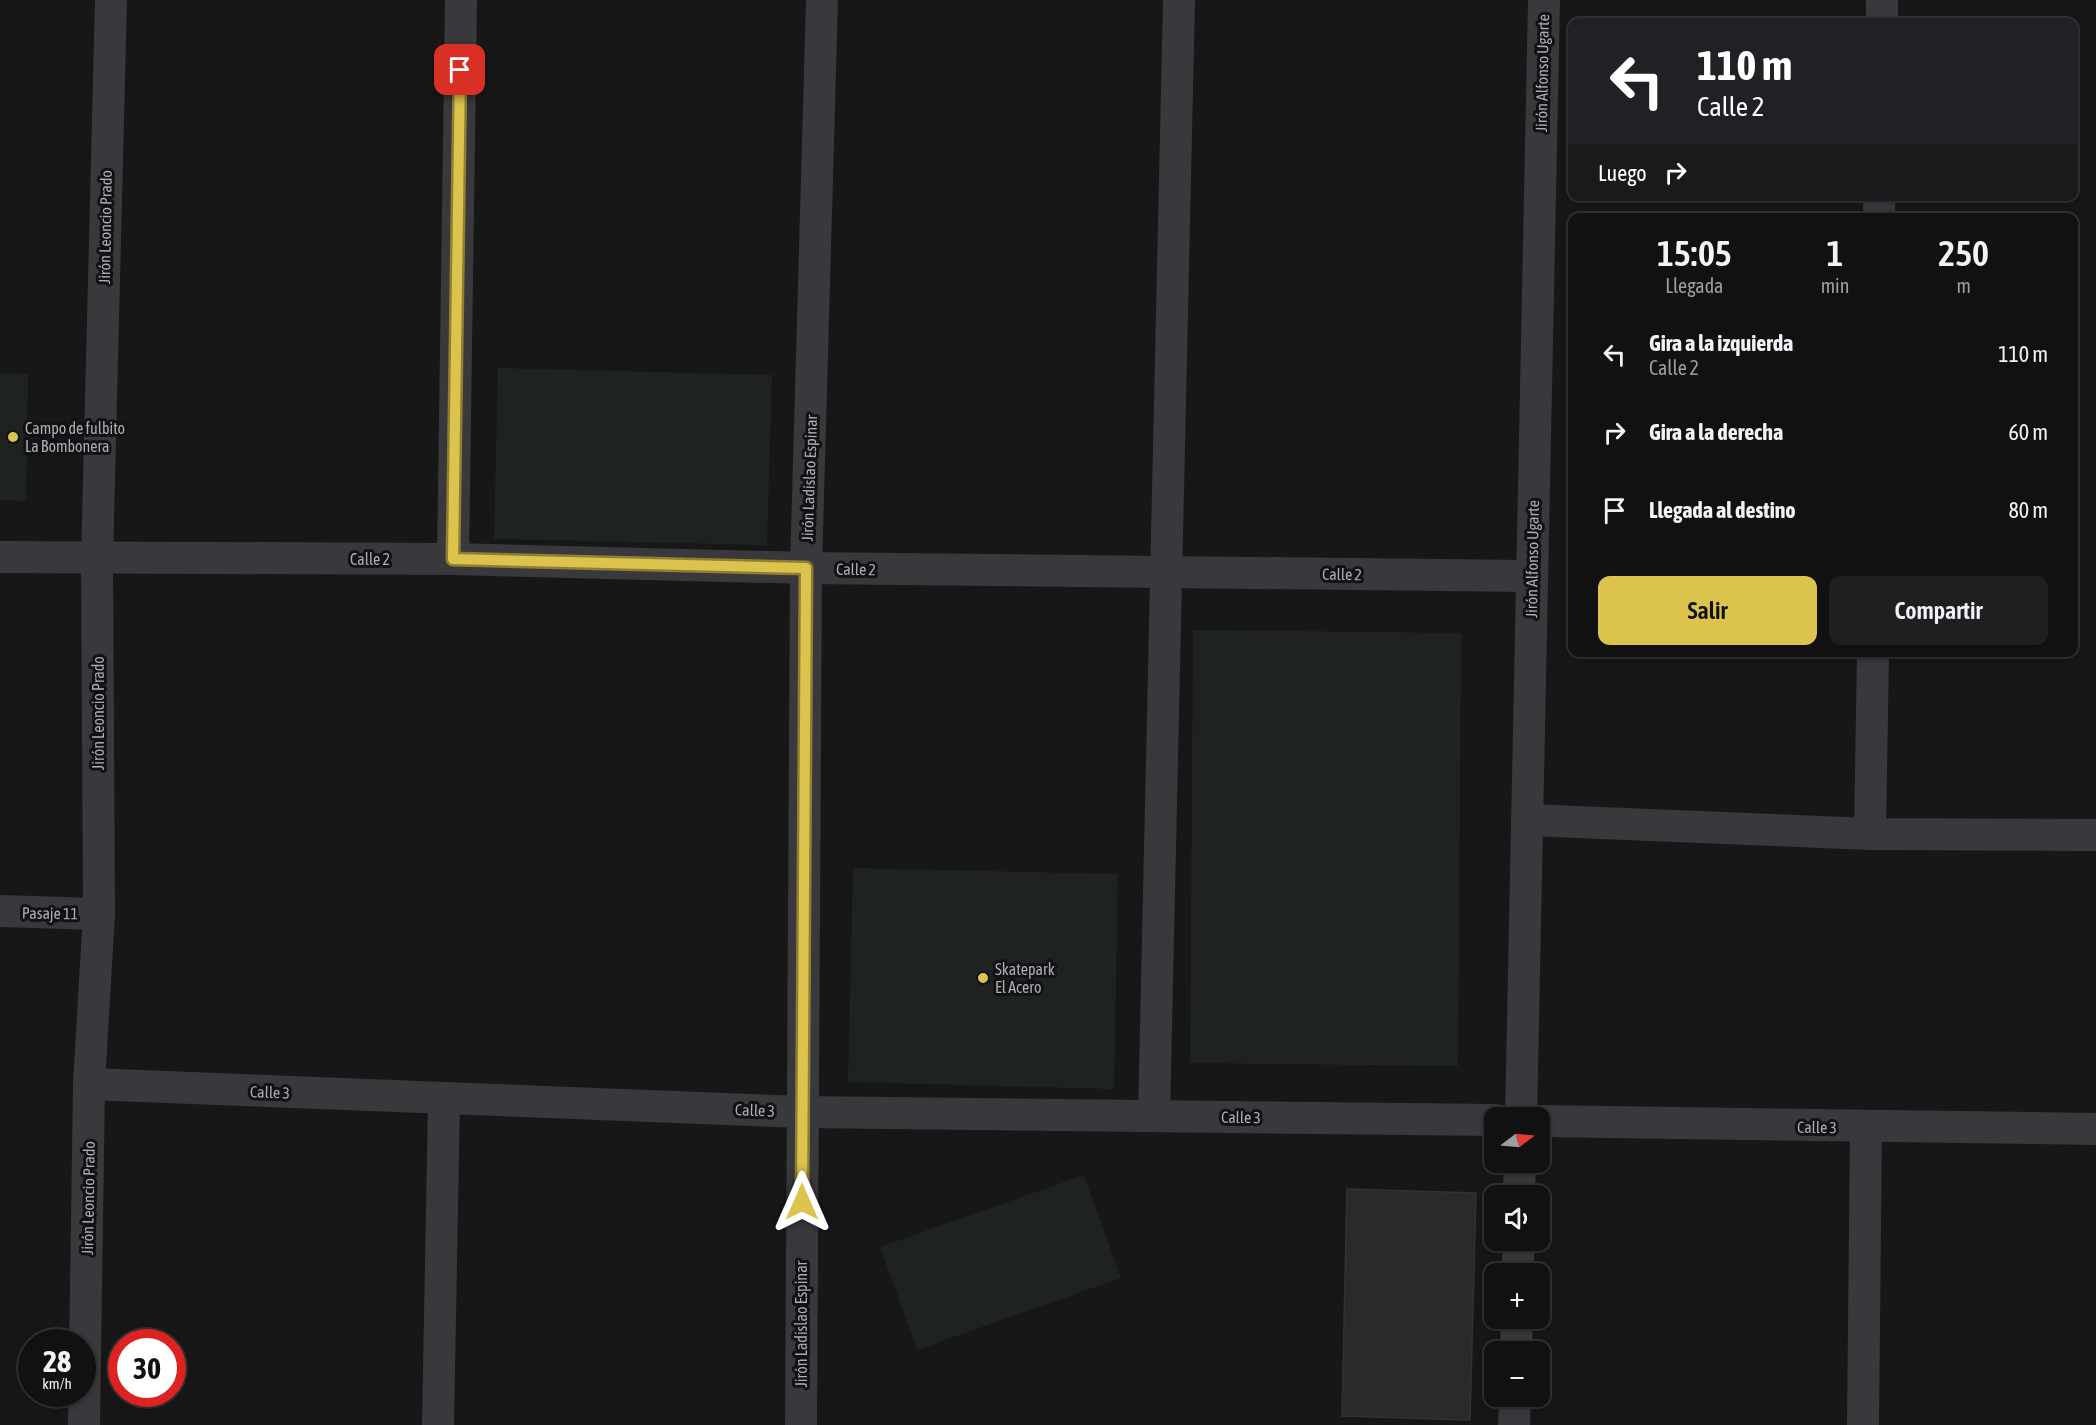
<!DOCTYPE html>
<html lang="es">
<meta charset="utf-8">
<style>
body{margin:0;font-family:"Asap Condensed",sans-serif;background:#1e1f20;color:#f1f3f6;height:100vh;display:flex;flex-direction:column;font-size:22px;white-space:nowrap}
*{box-sizing:border-box;margin:0}
p{font-size:20px;color:#9c9d9f}
.icon{flex:none;width:33px;height:33px;fill:none;stroke:currentColor;stroke-width:2;stroke-linecap:round;stroke-linejoin:round}
.map{position:relative;flex:1;overflow:hidden}
.side{position:absolute;left:1568px;top:213px;width:510px;height:444px;display:flex;flex-direction:column;background:#111112;border-radius:12px;box-shadow:0 3px 9px #0003,0 0 0 2px #303132}
.side>*{flex:none}
.guide{position:absolute;left:1568px;top:18px;width:510px;height:183px;border-radius:12px;box-shadow:0 3px 9px #0003,0 0 0 2px #303132;background:#202124;color:#fff;overflow:hidden}
.needle{width:39px;rotate:74deg}
.tools{position:absolute;left:1484px;top:1107px;display:grid;gap:12px}
.tools a{display:grid;place-items:center;width:66px;height:66px;border-radius:12px;background:#111112;box-shadow:0 3px 9px #0003,0 0 0 2px #303132;font-size:30px}
.speed{position:absolute;left:18px;top:1329px;display:flex;gap:12px;font-size:30px;font-weight:700;text-align:center}
.speed>*{display:grid;place-content:center;width:78px;height:78px;border-radius:50%;background:#111112;box-shadow:0 3px 9px #0003,0 0 0 2px #303132;line-height:1}
.speed small{font-size:15px;font-weight:400}
.speed .limit{border:9px solid #d22;background:#fff;color:#111}
.pin{position:absolute;display:grid;place-items:center;width:51px;height:51px;color:#fff;margin:-26px;border-radius:12px;box-shadow:0 3px 9px #0006}
.me{position:absolute;width:66px;margin:-33px;rotate:0deg;stroke-linejoin:round;filter:drop-shadow(0 0 4px #0008)}
.turn{display:flex;align-items:center;gap:21px;height:126px;padding:0 30px;font-size:27px}
.turn .icon{width:78px;height:78px;stroke-width:2.5}
.turn b{display:block;font-size:42px;line-height:51px}
.then{display:flex;align-items:center;height:57px;padding:0 30px;background:#0003;gap:12px;font-size:22px}
.eta{display:flex;justify-content:space-evenly;align-items:center;height:102px;text-align:center}
.eta b{font-size:36px;font-weight:600;line-height:42px}
.button{display:flex;gap:12px;margin-top:auto;padding:12px 30px}
.button a{flex:1;height:69px;border-radius:12px;background:#dbc34d;color:#111;font-size:24px;font-weight:600;line-height:69px;text-align:center}
.button a+a{background:#1e1f20;color:#f1f3f6}
ul{padding:0;list-style:none}
li{display:flex;align-items:center;gap:18px;height:78px;padding:0 30px}
li div{flex:1}
li b{display:block;font-size:22px}
li em{font-style:normal}
.map>svg:first-child{display:block}
</style>
<div class="map">
<svg width="2096" height="1425" viewBox="0 0 2096 1425">
<rect width="100%" height="100%" fill="#171718"/>
<!-- green -->
<g fill="#1e231f">
<polygon points="498,368 772,375 767,545 494,539"/>
<polygon points="0,373 28,374 26,501 0,500"/>
<polygon points="1193,630 1461,633 1458,1066 1190,1063"/>
<polygon points="853,868 1118,874 1114,1089 848,1082"/>
<polygon points="1084,1175 1121,1278 917,1350 880,1247"/>
</g>
<!-- building -->
<polygon fill="#2a2a2c" stroke="#323134" stroke-width="1.5" points="1347,1189 1476,1193 1470,1420 1342,1416"/>
<g fill="none" stroke-linecap="round" stroke-linejoin="round">
<!-- street -->
<g stroke="#38383d" stroke-width="32">
<polyline points="1882,22 1882,0"/>
<polyline points="1879,218 1879,196"/>
<polyline points="0,557 453,559 808,568 1532,576"/>
<polyline points="453,559 461,0"/>
<polyline points="1527,820 1870,834 2096,835"/>
<polyline points="1870,834 1873,652"/>
<polyline points="0,911 99,914"/>
<polyline points="89,1084 803,1112 1494,1120"/>
<polyline points="1154,1116 1179,0"/>
<polyline points="1521,1118 1544,0"/>
<polyline points="1539,1121 2096,1129"/>
<polyline points="1519,1196 1520,1162"/>
<polyline points="1518,1274 1518,1240"/>
<polyline points="1516,1352 1517,1318"/>
<polyline points="84,1425 89,1084 99,914 97,560 111,0"/>
<polyline points="438,1425 444,1099"/>
<polyline points="801,1425 806,568 822,0"/>
<polyline points="1514,1425 1515,1396"/>
<polyline points="1863,1425 1866,1127"/>
</g>
</g>
<g fill="none" stroke-linecap="round" stroke-linejoin="round">
<defs>
<polyline id="route" points="460,70 453,559 806,568 802,1202"/>
</defs>
<!-- route casing -->
<use href="#route" stroke="#8e7f32" stroke-width="15"/>
<!-- route -->
<use href="#route" stroke="#dbc34d" stroke-width="10"/>
</g>
<!-- markers -->
<g fill="#dbc34d" stroke="#121213" stroke-width="2">
<circle cx="13" cy="437" r="6"/>
<circle cx="983" cy="978" r="6"/>
</g>
<g text-anchor="middle" dominant-baseline="central" stroke-width="6" stroke-linejoin="round" paint-order="stroke">
<!-- street labels -->
<g font-size="16" fill="#abacb7" stroke="#121213">
<text transform="translate(1542 73) rotate(-89)">Jirón Alfonso Ugarte</text>
<text transform="translate(105 227) rotate(-89)">Jirón Leoncio Prado</text>
<text transform="translate(809 478) rotate(-88)">Jirón Ladislao Espinar</text>
<text x="370" y="559">Calle 2</text>
<text transform="translate(1532 559) rotate(-89)">Jirón Alfonso Ugarte</text>
<text transform="translate(856 569) rotate(1)">Calle 2</text>
<text transform="translate(1342 574) rotate(1)">Calle 2</text>
<text transform="translate(98 713) rotate(-90)">Jirón Leoncio Prado</text>
<text transform="translate(50 913) rotate(1)">Pasaje 11</text>
<text transform="translate(270 1092) rotate(2)">Calle 3</text>
<text transform="translate(755 1110) rotate(2)">Calle 3</text>
<text transform="translate(1241 1117) rotate(1)">Calle 3</text>
<text transform="translate(1817 1127) rotate(1)">Calle 3</text>
<text transform="translate(88 1198) rotate(-89)">Jirón Leoncio Prado</text>
<text transform="translate(801 1324) rotate(-90)">Jirón Ladislao Espinar</text>
</g>
<!-- poi labels -->
<g font-size="16" fill="#abacb7" stroke="#121213" text-anchor="start">
<text x="25" y="428">Campo de fulbito<tspan x="25" dy="18">La Bombonera</tspan></text>
<text x="995" y="969">Skatepark<tspan x="995" dy="18">El Acero</tspan></text>
</g>
</g>
</svg>
<div class="tools">
<a><svg class="needle" viewBox="-14 -14 28 28"><path d="M0-13l5 13h-10z" fill="#e53935"/><path d="M0 13l5-13h-10z" fill="#9c9d9f"/></svg></a>
<a><svg class="icon" aria-label="sound" viewBox="0 0 24 24"><path d="M4 9h4l5-4v14l-5-4H4zM17 9q2 3 0 6"/></svg></a>
<a>+</a>
<a>−</a>
</div>
<div class="speed"><div>28<small>km/h</small></div><div class="limit">30</div></div>
<div class="pin" style="left:460px;top:70px;background:#d93025"><svg class="icon" aria-label="arrive" viewBox="0 0 24 24"><path d="M6 21V4h12l-3 4 3 4H6"/></svg></div>
<svg class="me" style="left:802px;top:1202px" viewBox="-20 -20 40 40"><path d="M0-17L14 15 0 8-14 15z" fill="#dbc34d" stroke="#fff" stroke-width="4"/></svg>
<div class="guide">
<div class="turn"><svg class="icon" aria-label="left" viewBox="0 0 24 24"><path d="M17 20v-9H6M10 6l-5 5 5 5"/></svg><div><b>110 m</b>Calle 2</div></div>
<div class="then">Luego<svg class="icon" aria-label="right" viewBox="0 0 24 24"><path d="M7 20v-9h11M14 6l5 5-5 5"/></svg></div>
</div>
<section class="side">
<div class="eta">
<div><b>15:05</b><p>Llegada</p></div>
<div><b>1</b><p>min</p></div>
<div><b>250</b><p>m</p></div>
</div>
<ul>
<li><svg class="icon" aria-label="left" viewBox="0 0 24 24"><path d="M17 20v-9H6M10 6l-5 5 5 5"/></svg><div><b>Gira a la izquierda</b><p>Calle 2</p></div><em>110 m</em></li>
<li><svg class="icon" aria-label="right" viewBox="0 0 24 24"><path d="M7 20v-9h11M14 6l5 5-5 5"/></svg><div><b>Gira a la derecha</b></div><em>60 m</em></li>
<li><svg class="icon" aria-label="arrive" viewBox="0 0 24 24"><path d="M6 21V4h12l-3 4 3 4H6"/></svg><div><b>Llegada al destino</b></div><em>80 m</em></li>
</ul>
<div class="button"><a>Salir</a><a>Compartir</a></div>
</section>
</div>
